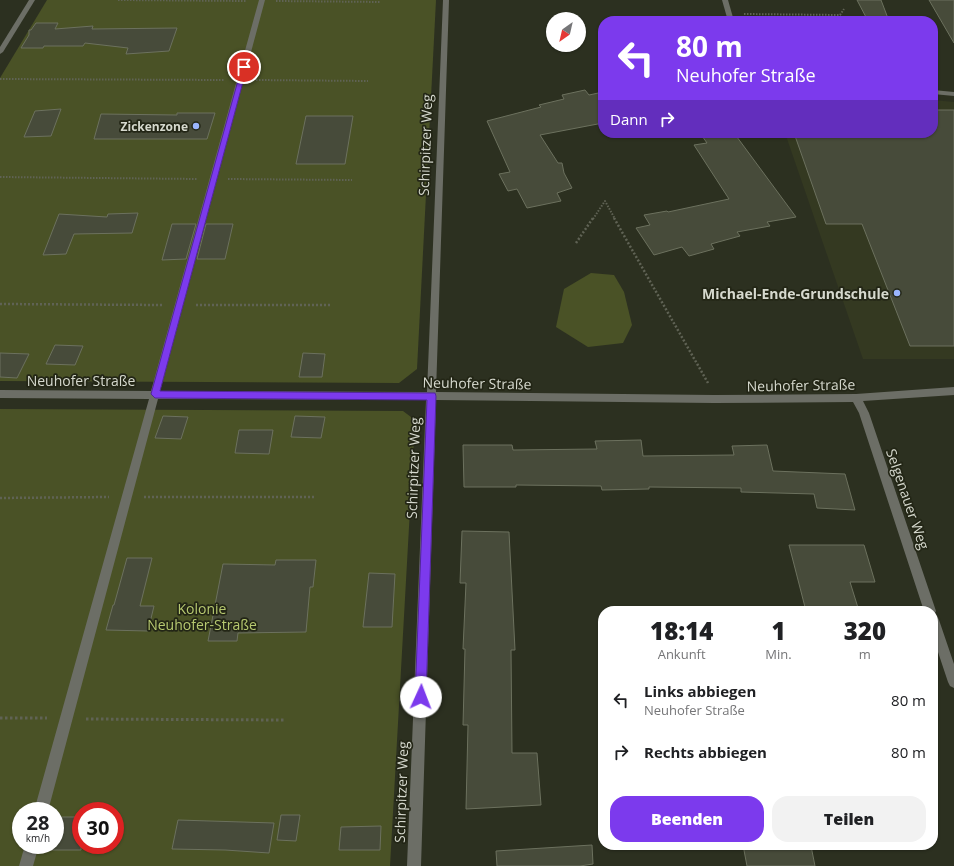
<!DOCTYPE html>
<html lang="de">
<meta charset="utf-8">
<style>
body{margin:0;font-family:"Open Sans",sans-serif;background:#f2f2f2;color:#202124;height:100vh;display:flex;flex-direction:column;font-size:15px;white-space:nowrap}
*{box-sizing:border-box;margin:0}
p{font-size:13px;color:#757577}
.icon{flex:none;width:22px;height:22px;fill:none;stroke:currentColor;stroke-width:2;stroke-linecap:round;stroke-linejoin:round}
.map{position:relative;flex:1;overflow:hidden}
.drawer{position:absolute;left:598px;top:606px;width:340px;height:244px;display:flex;flex-direction:column;background:#fff;border-radius:16px;box-shadow:0 1px 3px #0004}
.drawer>*{flex:none}
.hud{position:absolute;left:598px;top:16px;width:340px;height:122px;border-radius:16px;box-shadow:0 1px 3px #0004;background:#7c3aed;color:#fff;overflow:hidden}
.needle{width:26px;rotate:214deg}
.fabs{position:absolute;left:546px;top:12px;display:grid;gap:8px}
.fabs a{display:grid;place-items:center;width:40px;height:40px;border-radius:50%;background:#fff;box-shadow:0 1px 3px #0004;font-size:20px}
.speed{position:absolute;left:12px;top:802px;display:flex;gap:8px;font-size:20px;font-weight:700;text-align:center}
.speed>*{display:grid;place-content:center;width:52px;height:52px;border-radius:50%;background:#fff;box-shadow:0 1px 3px #0004;line-height:1}
.speed small{font-size:10px;font-weight:400}
.speed .limit{border:6px solid #d22;background:#fff;color:#111}
.pin{position:absolute;display:grid;place-items:center;width:34px;height:34px;color:#fff;margin:-17px;border:2px solid #fff;border-radius:50%;box-shadow:0 1px 4px #0007}
.me{position:absolute;width:44px;margin:-22px;rotate:2deg;stroke-linejoin:round;filter:drop-shadow(0 0 3px #0008)}
.turn{display:flex;align-items:center;gap:14px;height:84px;padding:0 12px;font-size:18px}
.turn .icon{width:52px;height:52px;stroke-width:2.5}
.turn b{display:block;font-size:28px;line-height:34px}
.then{display:flex;align-items:center;height:38px;padding:0 12px;background:#0003;gap:8px;font-size:15px}
.eta{display:flex;justify-content:space-evenly;align-items:center;height:68px;text-align:center}
.eta b{font-size:24px;font-weight:800;line-height:28px}
.action{display:flex;gap:8px;margin-top:auto;padding:8px 12px}
.action a{flex:1;height:46px;border-radius:16px;background:#7c3aed;color:#fff;font-size:16px;font-weight:800;line-height:46px;text-align:center}
.action a+a{background:#f2f2f2;color:#202124}
ul{padding:0;list-style:none}
li{display:flex;align-items:center;gap:12px;height:52px;padding:0 12px}
li div{flex:1}
li b{display:block;font-size:15px}
li em{font-style:normal}
.map>svg:first-child{display:block}
</style>
<div class="map">
<svg width="954" height="866" viewBox="0 0 954 866">
<rect width="100%" height="100%" fill="#2c3020"/>
<!-- built -->
<polygon fill="#343921" points="933,100 954,102 954,359 863,359 785,133 933,133"/>
<!-- green -->
<g fill="#4a5226" fill-rule="evenodd">
<polygon points="47,0 436,0 417,369 399,383 0,381 0,78"/>
<polygon points="591,273 614,275 624,292 632,325 623,343 588,347 556,327 564,289"/>
<path d="M0,409l403,2 12,9 -25,446h-390zM21,811h34v34h-34zM81,811h34v34h-34z"/>
</g>
<!-- building -->
<g fill="#474b3a" stroke="#6c715e">
<polygon points="857,0 881,0 889,21 868,21"/>
<polygon points="929,0 954,0 954,43"/>
<polygon points="36,23 58,23 55,29 93,26 92,29 177,28 169,51 126,54 128,48 85,43 83,46 44,46 43,48 21,48 29,35 29,30 31,30"/>
<polygon points="585,90 589,95 603,92 603,123 540,135 558,163 562,163 564,173 572,188 557,193 561,201 527,208 517,189 508,191 499,174 510,172 487,121 541,107 539,105 564,99 562,95"/>
<polygon points="61,109 51,136 24,137 35,111"/>
<polygon points="933,110 954,110 954,346 910,346 862,224 826,224 794,133 933,133"/>
<polygon points="177,113 215,113 207,139 94,139 101,114 177,115"/>
<polygon points="306,116 353,116 345,164 296,164"/>
<polygon points="700,133 734,133 796,217 767,222 770,226 737,232 740,236 711,244 714,249 689,256 682,247 654,255 636,228 650,225 644,215 667,211 668,212 729,199 694,145 707,143"/>
<polygon points="138,213 132,233 74,234 66,254 43,255 59,214 107,217 108,214"/>
<polygon points="172,224 196,224 186,259 162,260"/>
<polygon points="206,224 233,224 225,259 197,259"/>
<polygon points="55,345 83,346 75,365 46,364"/>
<polygon points="0,353 29,354 17,378 0,377"/>
<polygon points="303,353 325,354 322,377 299,377"/>
<polygon points="163,416 188,417 181,439 155,438"/>
<polygon points="295,416 325,417 321,438 291,437"/>
<polygon points="239,430 273,430 269,454 235,453"/>
<polygon points="641,440 643,456 734,455 732,446 767,445 773,471 845,474 855,510 817,508 814,494 741,492 741,488 649,487 649,489 602,490 601,486 516,485 516,487 464,487 463,445 512,445 513,450 597,449 595,441"/>
<polygon points="462,531 509,532 515,650 511,650 512,753 537,753 541,805 466,809 468,725 463,725 465,649 463,649 466,583 460,583"/>
<polygon points="789,545 864,545 875,582 850,582 859,611 806,611"/>
<polygon points="127,558 152,558 140,606 154,606 148,631 106,630 113,605 114,605"/>
<polygon points="276,560 316,560 313,587 310,587 306,632 238,633 237,641 208,641 223,564 275,565"/>
<polygon points="369,573 395,574 392,627 363,627"/>
<polygon points="281,815 300,815 296,841 277,840"/>
<polygon points="59,817 81,817 81,850 50,850 51,845 55,845 55,831"/>
<polygon points="178,820 274,823 269,853 225,850 172,849"/>
<polygon points="381,826 380,850 339,850 341,827"/>
<polygon points="592,845 593,864 580,866 497,866 496,851"/>
<polygon points="743,845 811,846 815,866 747,866"/>
</g>
<g fill="none" stroke-linecap="round" stroke-linejoin="round">
<!-- path-far2 -->
<g stroke="#606355" stroke-width="2" stroke-dasharray="1.5 1.5" stroke-linecap="butt">
<polyline points="118,0 247,1"/>
<polyline points="276,1 381,2"/>
<polyline points="744,14 840,15 844,9"/>
<polyline points="0,79 225,80"/>
<polyline points="256,80 368,81"/>
<polyline points="0,177 197,179"/>
<polyline points="228,179 352,180"/>
<polyline points="593,219 605,201 615,219"/>
</g>
<!-- path-far1 -->
<g stroke="#606355" stroke-width="2.5" stroke-dasharray="2 2" stroke-linecap="butt">
<polyline points="614,218 708,383"/>
<polyline points="576,243 593,218"/>
<polyline points="0,304 163,305"/>
<polyline points="196,305 332,305"/>
<polyline points="144,497 315,497"/>
<polyline points="0,498 109,497"/>
</g>
<!-- path -->
<g stroke="#606355" stroke-width="3" stroke-dasharray="2.5 2.5" stroke-linecap="butt">
<polyline points="0,718 47,718"/>
<polyline points="86,719 285,720"/>
</g>
<!-- minor -->
<g fill="#6c6e66" fill-rule="evenodd">
<polygon points="29,0 35,0 3,52 0,54 0,47"/>
<polygon points="259,0 265,0 160,391 427,392 443,0 449,0 436,392 714,395 856,394 954,387 954,395 863,401 869,413 936,611 934,615 937,616 939,620 954,664 954,688 950,686 948,682 933,637 933,611 924,611 859,413 853,402 714,403 436,400 421,866 407,866 426,400 158,399 48,811 34,811 149,399 0,398 0,390 151,391"/>
<polygon points="722,0 728,0 734,21 728,21"/>
<polygon points="933,90 954,92 954,96 933,94"/>
<polygon points="25,845 39,845 33,866 19,866"/>
</g>
</g>
<!-- route -->
<polygon fill="#7c3aed" stroke="#51269a" points="242,66 247,67 160,391 435,393 436,396 426,697 425,701 421,702 417,701 415,697 427,400 155,398 151,394"/>
<!-- markers -->
<g fill="#9ab5fd" stroke="#232616" stroke-width="1.5">
<circle cx="196" cy="126" r="4"/>
<circle cx="897" cy="293" r="4"/>
</g>
<g text-anchor="middle" dominant-baseline="central" stroke-width="3.5" stroke-linejoin="round" paint-order="stroke">
<!-- far-poi labels -->
<g font-size="12" font-weight="bold" fill="#d6d9ce" stroke="#232616" text-anchor="end">
<text x="188" y="126">Zickenzone</text>
</g>
<!-- street labels -->
<g font-size="14" fill="#d6d9ce" stroke="#232616">
<text transform="translate(425 145) rotate(-88)">Schirpitzer Weg</text>
<text x="81" y="380">Neuhofer Straße</text>
<text transform="translate(477 383) rotate(1)">Neuhofer Straße</text>
<text transform="translate(801 385) rotate(-1)">Neuhofer Straße</text>
<text transform="translate(413 468) rotate(-88)">Schirpitzer Weg</text>
<text transform="translate(908 499) rotate(71)">Selgenauer Weg</text>
<text transform="translate(401 792) rotate(-88)">Schirpitzer Weg</text>
</g>
<!-- poi labels -->
<g font-size="14" font-weight="bold" fill="#d6d9ce" stroke="#232616" text-anchor="end">
<text x="889" y="293">Michael-Ende-Grundschule</text>
</g>
<!-- park labels -->
<g font-size="14" fill="#b7c970" stroke="#232616">
<text x="202" y="608">Kolonie<tspan x="202" dy="16">Neuhofer-Straße</tspan></text>
</g>
</g>
</svg>
<div class="fabs">
<a><svg class="needle" viewBox="-14 -14 28 28"><path d="M0-13l5 13h-10z" fill="#e53935"/><path d="M0 13l5-13h-10z" fill="#757577"/></svg></a>
</div>
<div class="speed"><div>28<small>km/h</small></div><div class="limit">30</div></div>
<div class="pin" style="left:244px;top:67px;background:#d93025"><svg class="icon" aria-label="arrive" viewBox="0 0 24 24"><path d="M6 21V4h12l-3 4 3 4H6"/></svg></div>
<svg class="me" style="left:421px;top:697px" viewBox="-20 -20 40 40"><circle r="19" fill="#fff"/><path d="M0-13L10 11 0 6-10 11z" fill="#7c3aed"/></svg>
<div class="hud">
<div class="turn"><svg class="icon" aria-label="left" viewBox="0 0 24 24"><path d="M17 20v-9H6M10 6l-5 5 5 5"/></svg><div><b>80 m</b>Neuhofer Straße</div></div>
<div class="then">Dann<svg class="icon" aria-label="right" viewBox="0 0 24 24"><path d="M7 20v-9h11M14 6l5 5-5 5"/></svg></div>
</div>
<section class="drawer">
<div class="eta">
<div><b>18:14</b><p>Ankunft</p></div>
<div><b>1</b><p>Min.</p></div>
<div><b>320</b><p>m</p></div>
</div>
<ul>
<li><svg class="icon" aria-label="left" viewBox="0 0 24 24"><path d="M17 20v-9H6M10 6l-5 5 5 5"/></svg><div><b>Links abbiegen</b><p>Neuhofer Straße</p></div><em>80 m</em></li>
<li><svg class="icon" aria-label="right" viewBox="0 0 24 24"><path d="M7 20v-9h11M14 6l5 5-5 5"/></svg><div><b>Rechts abbiegen</b></div><em>80 m</em></li>
</ul>
<div class="action"><a>Beenden</a><a>Teilen</a></div>
</section>
</div>
